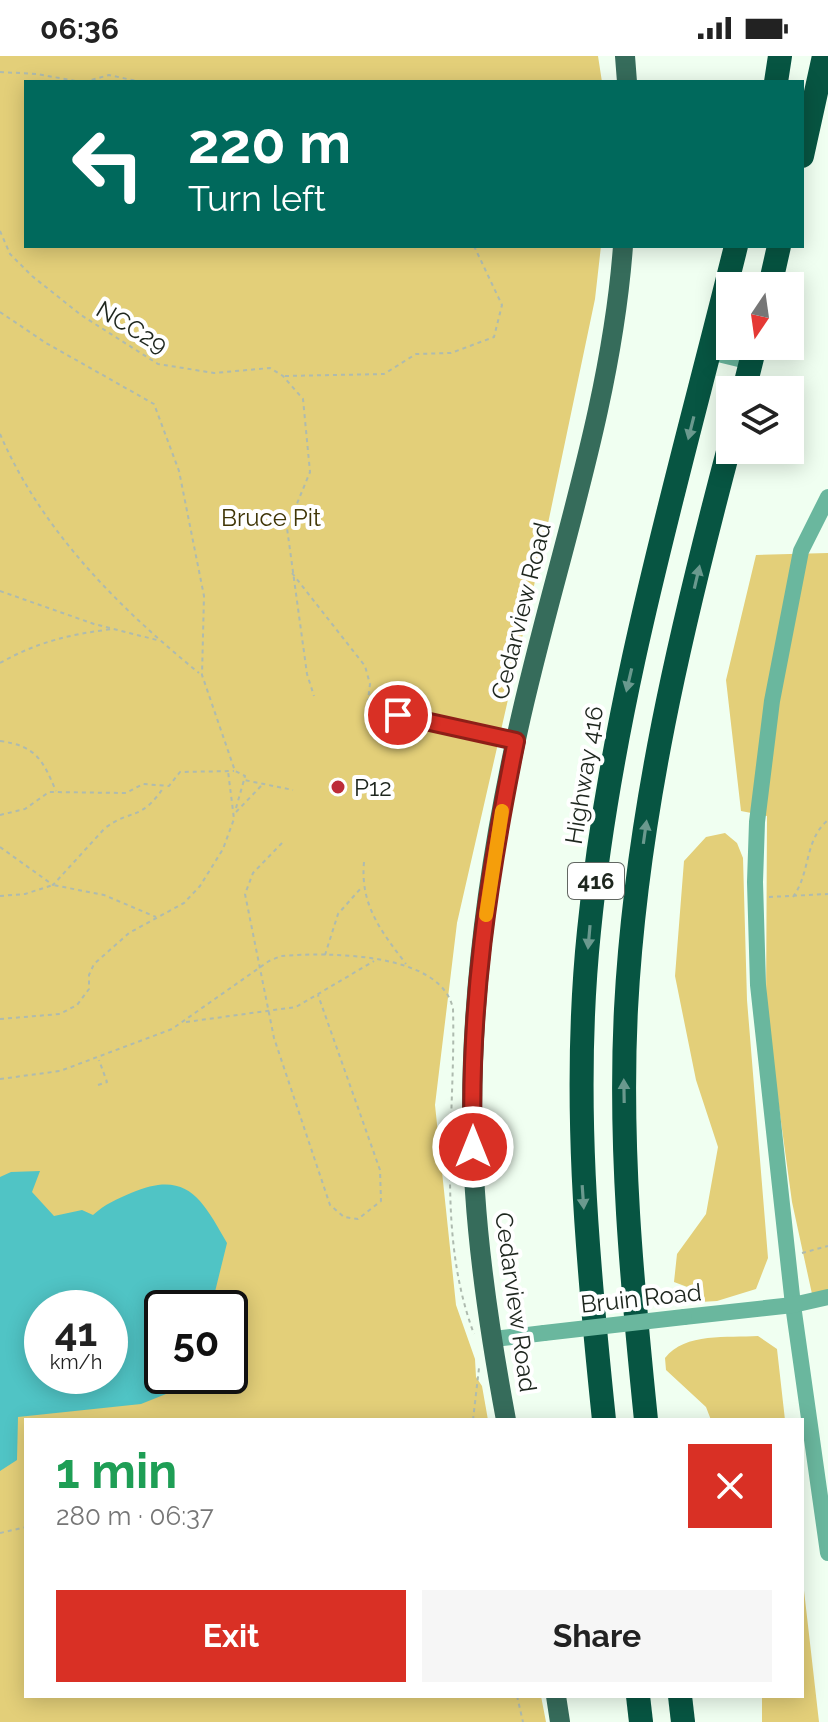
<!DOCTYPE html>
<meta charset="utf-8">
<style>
body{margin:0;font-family:Raleway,sans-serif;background:#f6f6f6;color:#222;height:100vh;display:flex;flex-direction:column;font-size:30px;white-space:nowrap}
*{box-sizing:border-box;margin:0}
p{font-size:26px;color:#767676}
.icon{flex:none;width:44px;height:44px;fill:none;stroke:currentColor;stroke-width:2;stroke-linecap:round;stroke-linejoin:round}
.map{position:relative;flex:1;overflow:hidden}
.drawer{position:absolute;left:24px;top:1362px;width:780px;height:280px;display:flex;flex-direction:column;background:#fff;border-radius:0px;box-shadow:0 4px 20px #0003}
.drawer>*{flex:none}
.top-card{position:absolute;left:24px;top:24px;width:780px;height:168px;border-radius:0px;box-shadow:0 4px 20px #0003;background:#00695c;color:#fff;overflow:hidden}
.needle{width:52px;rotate:193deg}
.controls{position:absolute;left:716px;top:216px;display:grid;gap:16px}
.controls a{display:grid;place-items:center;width:88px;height:88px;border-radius:0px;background:#fff;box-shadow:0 4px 20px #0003;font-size:40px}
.speed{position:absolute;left:24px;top:1234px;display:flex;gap:16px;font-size:40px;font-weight:700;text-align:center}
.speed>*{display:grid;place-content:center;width:104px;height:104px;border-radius:50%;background:#fff;box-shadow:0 4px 20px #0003;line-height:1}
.speed small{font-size:20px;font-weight:400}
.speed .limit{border:4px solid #111;border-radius:12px;background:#fff;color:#111}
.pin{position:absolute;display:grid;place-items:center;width:68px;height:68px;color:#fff;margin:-34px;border:4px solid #fff;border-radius:50%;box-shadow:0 2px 8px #0007}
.me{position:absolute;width:88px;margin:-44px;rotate:0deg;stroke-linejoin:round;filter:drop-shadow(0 0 6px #0008)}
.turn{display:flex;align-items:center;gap:28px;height:168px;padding:0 32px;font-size:36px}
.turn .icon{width:104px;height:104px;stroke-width:2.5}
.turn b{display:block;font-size:56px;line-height:68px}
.round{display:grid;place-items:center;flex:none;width:84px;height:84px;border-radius:0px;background:#f6f6f6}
.overview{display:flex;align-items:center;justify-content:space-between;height:136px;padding:0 32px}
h1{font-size:48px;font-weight:700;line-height:60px;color:#1e9e55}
.action{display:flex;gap:16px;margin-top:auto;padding:16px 32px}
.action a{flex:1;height:92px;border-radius:0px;background:#d93025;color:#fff;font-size:32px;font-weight:700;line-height:92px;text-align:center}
.action a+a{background:#f6f6f6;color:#222}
.status{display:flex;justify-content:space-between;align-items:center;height:56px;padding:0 40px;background:#fff;direction:ltr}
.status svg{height:22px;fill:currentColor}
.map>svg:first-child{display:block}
</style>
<div class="status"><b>06:36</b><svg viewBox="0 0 49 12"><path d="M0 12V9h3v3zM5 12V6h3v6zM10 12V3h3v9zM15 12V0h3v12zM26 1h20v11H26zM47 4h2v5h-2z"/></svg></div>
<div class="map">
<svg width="828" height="1666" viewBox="0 0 828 1666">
<rect width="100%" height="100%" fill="#f0fff1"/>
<!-- green -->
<g fill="#e3cf79" fill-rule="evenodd">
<path d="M0,0h598l4,26h-576v164h575l-6,53 -49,234 -89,390 -22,182 21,200 19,54 1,18 6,9 6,34h-462v276h515l5,26h-546zM42,1252h68v68h-68zM162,1252h68v68h-68z"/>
<polygon points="828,497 828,1235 812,1238 792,1146 766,956 767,760 741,755 726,624 756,499"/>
<polygon points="725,777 737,787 743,802 747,944 768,1202 756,1233 717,1245 700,1246 690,1232 674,1226 677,1198 706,1158 718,1091 696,1024 675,920 684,805 706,781"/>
<path d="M758,1280l19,13 8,71h-74l-5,-13 -40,-37 -1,-12c20,-26 63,-20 93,-22z"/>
<polygon points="802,1517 819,1666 762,1666 762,1640 802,1640"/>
</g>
<!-- water -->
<path fill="#50c4c5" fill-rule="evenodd" d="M40,1115l-8,21 22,24 28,-6 11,5c12,-11 24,-16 38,-22 56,-24 71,6 96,50l-16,65h-49v68h8l-4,18 -25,10 -123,13 -1,43 -17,11v-294l11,-5zM42,1252h68v68h-68z"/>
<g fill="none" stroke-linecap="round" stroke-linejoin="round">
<!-- path -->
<g stroke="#aebbaf" stroke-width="2" stroke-dasharray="4 4" stroke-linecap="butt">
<polyline points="0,16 37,18 81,26"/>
<polyline points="84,26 109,19 141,26"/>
<polyline points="0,175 10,198 32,220 81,259 158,308 214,317 270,312 283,320 303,343 310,416 287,472 307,618 314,640"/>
<polyline points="0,256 46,287 154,348 179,415 204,540 202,619 235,715 245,720 244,724 293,734"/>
<polyline points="285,320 384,318 416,298 451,297 494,281 502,249 474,190"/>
<path d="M0,378c42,97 119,174 199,239"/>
<polyline points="292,517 365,610 370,628 367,652"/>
<polyline points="0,535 94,568 157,584"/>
<path d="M0,607c37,-21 71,-29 113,-34"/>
<path d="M0,685c37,5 43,20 56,50"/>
<polyline points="236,752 244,724"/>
<polyline points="236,756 262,729"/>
<polyline points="0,759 25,753 49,736 126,737 143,728 169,730 180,716 234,715"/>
<polyline points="282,787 253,817 245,838 274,982 330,1149 344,1161 358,1163 381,1145 380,1114 318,939"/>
<path d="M0,791l53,38 52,-57c27,-20 35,-6 59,-41"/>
<path d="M364,806c-4,43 17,69 42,102"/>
<polyline points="0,840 25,838 53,829 104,839 156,861"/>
<polyline points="769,841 828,838"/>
<path d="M793,841c18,-25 11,-57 35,-77"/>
<polyline points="325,899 338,858 361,832"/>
<polyline points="0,963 60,958 77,949 89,933 89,919 94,908 129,877 184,847 200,830 223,793 234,763 228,715"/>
<polyline points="186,966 296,951 374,905"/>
<path d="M0,1023l60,-8 112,-42 97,-68 12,-5c46,-4 161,-4 172,53 3,108 -18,221 21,325"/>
<polyline points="98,1029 107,1026 99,1004"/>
<polyline points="802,1197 828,1190"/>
<polyline points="473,1364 479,1312"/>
<polyline points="0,1477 26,1471"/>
<polyline points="517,1640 523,1666"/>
</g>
<!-- minor -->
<g stroke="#6ab79e" stroke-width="16">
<polyline points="710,296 751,306"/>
<polyline points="828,441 801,495 772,645 757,766 755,826 758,929 793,1249 828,1497"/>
<polyline points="398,659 516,685"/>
<polyline points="684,1261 793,1249 828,1241"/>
<polyline points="494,1283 544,1277"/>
</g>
<!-- major -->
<g stroke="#366c5b" stroke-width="20">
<polyline points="625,0 627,26"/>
<path d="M506,1364c-14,-75 -26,-152 -31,-228 -11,-153 10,-312 43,-462 35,-160 93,-319 105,-484"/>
<polyline points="556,1640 560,1666"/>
</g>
<!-- highway -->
<g stroke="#075542" stroke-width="24">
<polyline points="776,26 780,0"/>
<polyline points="802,100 824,0"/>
<polyline points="770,230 779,190"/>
<polyline points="744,334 755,290"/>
<path d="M604,1364c-17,-163 -32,-325 -15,-489 23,-233 91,-458 147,-685"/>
<path d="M646,1364c-14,-137 -27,-273 -20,-411 10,-192 55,-380 104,-565"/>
<polyline points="638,1640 641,1666"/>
<polyline points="680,1640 683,1666"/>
</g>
<!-- minor-bridge -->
<polyline stroke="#6ab79e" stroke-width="16" points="544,1277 684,1261"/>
</g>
<!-- one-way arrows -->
<defs><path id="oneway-solid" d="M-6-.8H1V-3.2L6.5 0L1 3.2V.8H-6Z" transform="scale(2)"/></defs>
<g fill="#6a998e">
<use href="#oneway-solid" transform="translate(691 372) rotate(104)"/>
<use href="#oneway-solid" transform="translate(697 521) rotate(-77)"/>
<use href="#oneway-solid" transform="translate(629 624) rotate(103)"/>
<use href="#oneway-solid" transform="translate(645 776) rotate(-82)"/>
<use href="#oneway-solid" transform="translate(589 881) rotate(95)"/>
<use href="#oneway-solid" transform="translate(624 1035) rotate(-91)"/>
<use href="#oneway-solid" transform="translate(583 1141) rotate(86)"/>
</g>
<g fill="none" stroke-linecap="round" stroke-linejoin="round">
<defs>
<path id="route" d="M398,659l118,26c-27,133 -48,269 -43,406"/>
</defs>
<!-- route casing -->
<use href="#route" stroke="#8d1f18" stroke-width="20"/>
<!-- route -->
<use href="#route" stroke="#d93025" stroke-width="14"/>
<!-- slow -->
<polyline stroke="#f59e0b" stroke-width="14" points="486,859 502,755"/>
</g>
<!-- markers -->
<circle fill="#bd2c38" stroke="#fff" stroke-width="3" cx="338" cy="731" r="8"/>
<g text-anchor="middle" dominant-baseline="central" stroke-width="8" stroke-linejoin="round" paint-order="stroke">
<!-- shield labels -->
<rect fill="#fff" stroke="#626762" stroke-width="2" x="568" y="807" width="56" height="36" rx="6"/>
<g font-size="22" font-weight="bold" fill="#1e261e">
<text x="596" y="825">416</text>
</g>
<!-- street labels -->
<g font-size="24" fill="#1e261e" stroke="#fff">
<text transform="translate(132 271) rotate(31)">NCC29</text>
<text transform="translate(521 555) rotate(-76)">Cedarview Road</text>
<text transform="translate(584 719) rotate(-81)">Highway 416</text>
<text transform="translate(641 1242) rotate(-6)">Bruin Road</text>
<text transform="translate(516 1246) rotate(82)">Cedarview Road</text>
</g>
<!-- park labels -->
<g font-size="24" fill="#403607" stroke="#fff">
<text x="271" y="461">Bruce Pit</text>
</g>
<!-- poi labels -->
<g font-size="24" fill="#1e261e" stroke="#fff" text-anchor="start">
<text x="354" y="731">P12</text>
</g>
</g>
</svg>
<div class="controls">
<a><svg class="needle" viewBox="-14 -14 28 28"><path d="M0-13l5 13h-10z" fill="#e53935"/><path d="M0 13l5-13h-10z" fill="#767676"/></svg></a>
<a><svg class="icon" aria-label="layers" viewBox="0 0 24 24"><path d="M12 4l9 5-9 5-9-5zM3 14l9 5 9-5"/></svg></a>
</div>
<div class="speed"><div>41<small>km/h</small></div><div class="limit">50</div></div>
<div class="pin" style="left:398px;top:659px;background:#d93025"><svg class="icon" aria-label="arrive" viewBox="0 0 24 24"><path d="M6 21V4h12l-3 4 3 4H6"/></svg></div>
<svg class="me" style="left:473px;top:1091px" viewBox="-20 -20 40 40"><circle r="17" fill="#d93025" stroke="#fff" stroke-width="3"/><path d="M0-11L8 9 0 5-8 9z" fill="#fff"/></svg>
<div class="top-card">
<div class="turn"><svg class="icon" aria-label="left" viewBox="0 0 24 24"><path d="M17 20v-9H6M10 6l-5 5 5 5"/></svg><div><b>220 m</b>Turn left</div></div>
</div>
<section class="drawer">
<div class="overview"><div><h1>1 min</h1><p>280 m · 06:37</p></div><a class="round" style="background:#d93025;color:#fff"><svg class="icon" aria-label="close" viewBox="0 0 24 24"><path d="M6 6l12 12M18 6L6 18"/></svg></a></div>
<div class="action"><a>Exit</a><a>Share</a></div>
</section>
</div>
